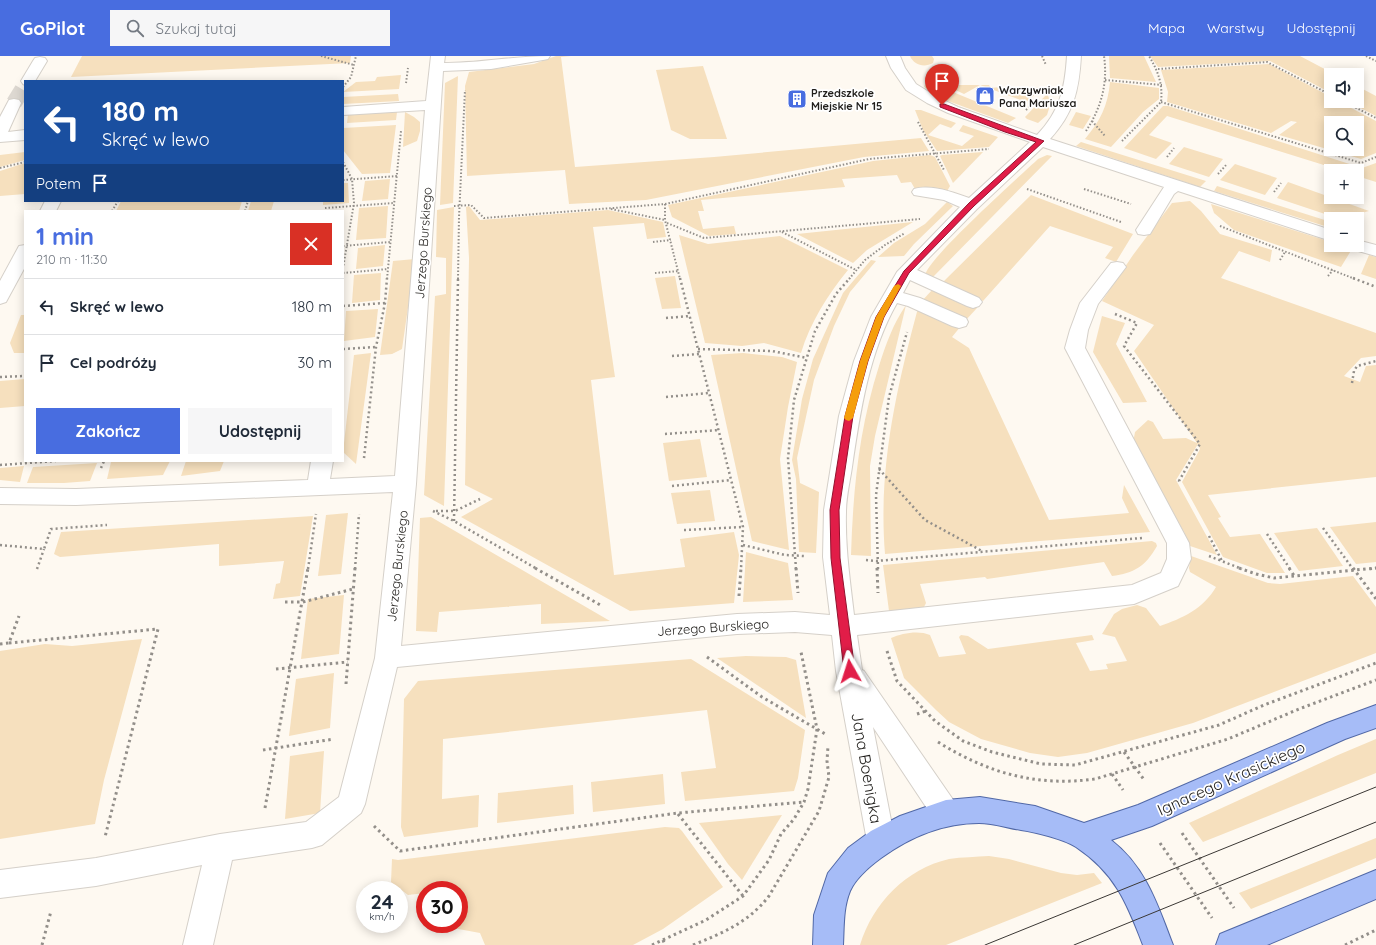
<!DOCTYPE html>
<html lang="pl">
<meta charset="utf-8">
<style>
body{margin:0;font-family:Quicksand,sans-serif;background:#f6f6f7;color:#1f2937;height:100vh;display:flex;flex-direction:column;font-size:15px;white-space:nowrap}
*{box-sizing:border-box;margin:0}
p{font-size:13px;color:#747a83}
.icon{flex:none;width:22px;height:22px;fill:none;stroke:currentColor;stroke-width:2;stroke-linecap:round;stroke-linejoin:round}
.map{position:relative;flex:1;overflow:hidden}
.side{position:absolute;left:24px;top:154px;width:320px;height:252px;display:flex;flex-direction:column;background:#fff;border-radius:0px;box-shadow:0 2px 10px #0003}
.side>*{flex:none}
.guide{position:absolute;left:24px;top:24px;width:320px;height:122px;border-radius:0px;box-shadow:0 2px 10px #0003;background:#1a4fa0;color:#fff;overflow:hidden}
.fabs{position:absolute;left:1324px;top:12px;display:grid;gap:8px}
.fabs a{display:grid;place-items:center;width:40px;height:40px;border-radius:0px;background:#fff;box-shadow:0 2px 10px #0003;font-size:20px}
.speed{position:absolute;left:356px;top:825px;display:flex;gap:8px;font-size:20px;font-weight:700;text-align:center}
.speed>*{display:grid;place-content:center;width:52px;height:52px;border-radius:50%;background:#fff;box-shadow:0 2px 10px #0003;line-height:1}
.speed small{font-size:10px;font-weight:400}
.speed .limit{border:6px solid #d22;background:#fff;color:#111}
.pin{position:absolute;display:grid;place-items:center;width:34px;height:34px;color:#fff;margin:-41px -17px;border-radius:50% 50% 50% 0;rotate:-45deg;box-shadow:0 0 4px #0007}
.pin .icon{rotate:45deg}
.me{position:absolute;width:44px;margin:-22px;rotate:354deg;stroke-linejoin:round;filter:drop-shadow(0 0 3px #0008)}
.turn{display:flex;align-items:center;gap:14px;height:84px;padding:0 12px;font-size:18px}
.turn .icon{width:52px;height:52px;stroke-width:2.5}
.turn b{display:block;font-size:28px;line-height:34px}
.then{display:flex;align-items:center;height:38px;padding:0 12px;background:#0003;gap:8px;font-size:15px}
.round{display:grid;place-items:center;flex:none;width:42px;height:42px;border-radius:0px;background:#f6f6f7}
.head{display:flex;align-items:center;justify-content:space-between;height:68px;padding:0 12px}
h1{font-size:24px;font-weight:800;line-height:30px;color:#486de0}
.cta{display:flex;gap:8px;margin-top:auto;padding:8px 12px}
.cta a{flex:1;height:46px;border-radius:0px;background:#486de0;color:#fff;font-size:16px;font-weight:800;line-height:46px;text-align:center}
.cta a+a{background:#f6f6f7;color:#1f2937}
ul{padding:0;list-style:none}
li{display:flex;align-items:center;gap:12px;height:56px;padding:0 12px;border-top:1px solid #e0e1e3}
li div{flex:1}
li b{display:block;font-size:15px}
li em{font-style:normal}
header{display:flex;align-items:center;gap:24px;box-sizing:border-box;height:56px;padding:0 20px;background:#486de0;color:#fff}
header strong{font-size:19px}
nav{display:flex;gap:22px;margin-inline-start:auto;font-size:14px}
.search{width:280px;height:36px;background:#f6f6f7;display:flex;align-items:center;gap:10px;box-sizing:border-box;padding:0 14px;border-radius:0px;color:#747a83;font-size:15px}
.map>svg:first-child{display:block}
</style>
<header>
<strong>GoPilot</strong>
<div class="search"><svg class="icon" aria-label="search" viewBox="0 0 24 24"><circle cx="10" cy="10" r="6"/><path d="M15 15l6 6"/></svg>Szukaj tutaj</div>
<nav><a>Mapa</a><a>Warstwy</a><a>Udostępnij</a></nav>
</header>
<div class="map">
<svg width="1376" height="889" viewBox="0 0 1376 889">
<rect width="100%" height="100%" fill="#fef9f1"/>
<!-- green -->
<g fill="#f6e0be" fill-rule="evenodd">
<polygon points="82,0 351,0 350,7 71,21"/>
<polygon points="556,0 571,0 561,1 575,111 714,101 921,82 929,95 864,101 646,144 569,148 565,114 467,120 465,30 469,16 534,8"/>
<path d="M910,0h22l2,3 -1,4c-9,5 -19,2 -23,-7z"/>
<polygon points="1109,0 1144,0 1156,26 1110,22"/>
<polygon points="1150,0 1300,0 1336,19 1331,19 1331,37 1270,5 1158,11"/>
<path d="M1269,8l62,33v4h7l38,20v32l-15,6 -82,-24 18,-13 -6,-1 -20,12 -104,-31 1,-10 -7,-22zM1331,67h26v26h-26z"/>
<polygon points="703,10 727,83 690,83 671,74 656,14"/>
<polygon points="401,19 399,33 343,36 356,26 375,25 377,21"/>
<polygon points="458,20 453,147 440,149 445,27"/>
<polygon points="938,26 949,26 957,29 989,29 991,32 1000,31 1003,34 1041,31 1042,33 1026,46 980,29 964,38"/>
<path d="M1110,26l49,6v11l-16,13 -32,35 -26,-8c15,-18 23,-33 25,-57z"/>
<polygon points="928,27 931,27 1016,62 1008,67 948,45 925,32 924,30"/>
<polygon points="1357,30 1376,40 1376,60 1347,45 1357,45"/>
<polygon points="398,38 399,45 343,48 343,41"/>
<polygon points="1047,38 1051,46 1047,59 1038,67 1027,63 1025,61"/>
<polygon points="1163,50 1168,50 1362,112 1376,107 1376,126 1357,120 1357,115 1343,115 1167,60 1149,79 1172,87 1156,103 1124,92"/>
<polygon points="915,54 921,54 956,67 951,72 940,68 928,79 962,90 974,80 959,75 963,69 998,81 989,91 937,95 923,74"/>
<polygon points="397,56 396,64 347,67 348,58"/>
<polygon points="405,56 414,61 420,66 420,75 417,85 403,91"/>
<polygon points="1076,56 1091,60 1083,73 1069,69"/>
<polygon points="396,69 390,117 362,118 343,94 343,72"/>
<polygon points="1081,86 1206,125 1200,131 1076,90"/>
<polygon points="1184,91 1223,103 1209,121 1169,108"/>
<polygon points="25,96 25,104 0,111 0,99"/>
<polygon points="983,96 953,127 940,100 942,99"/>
<polygon points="930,99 935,101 950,130 946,137 915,133 911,126 901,127 897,119 842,123 845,131 701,144 704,155 698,155 703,173 734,170 736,178 709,180 672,161 668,149 873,105"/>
<path d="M1047,99l5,1 -120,122 -7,-3c5,-19 94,-98 113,-116z"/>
<polygon points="25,107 25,138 0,140 0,115"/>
<polygon points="1235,108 1277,122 1265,139 1220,124"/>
<polygon points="390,123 388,143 362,145 365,125"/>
<polygon points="1288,126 1369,155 1340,163 1277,142"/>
<polygon points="343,127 348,127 349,147 323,149 323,145 343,145"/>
<polygon points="1217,130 1331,166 1331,172 1214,135"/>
<polygon points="1031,139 1133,178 1116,206 1105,202 1113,191 1050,170 983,245 943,226"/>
<polygon points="121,145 242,145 239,155 116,155"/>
<polygon points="251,145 274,145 271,155 248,155"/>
<polygon points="1190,145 1201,155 1220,178 1272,194 1270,206 1239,195 1221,222 1376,277 1376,300 1361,302 1344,320 1360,326 1366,310 1376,309 1376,421 1208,439 1221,461 1218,462 1230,481 1260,478 1285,517 1267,517 1223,501 1182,426 1200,393 1198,388 1176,424 1217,499 1190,490 1184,476 1133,387 1135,376 1148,364 1153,366 1163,383 1186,382 1197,387 1134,295 1154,269 1102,245 1133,199 1172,147"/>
<polygon points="947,146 953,150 914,188 904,200 878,201 894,187 925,168"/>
<polygon points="1211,148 1331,186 1331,189 1339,189 1352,193 1341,211 1234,174 1214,157"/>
<polygon points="388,150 386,182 356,184 359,152"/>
<polygon points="469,150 480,164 608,154 663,166 666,181 647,183 644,167 593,171 615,321 591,324 614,519 685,511 680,483 734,476 739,499 734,547 630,555 461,461 493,443 465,429 469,202 466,151"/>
<polygon points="454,151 444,450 424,439 435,240 446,238 446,202 436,201 437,154"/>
<polygon points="913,166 867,194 853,207 797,178"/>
<path d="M679,179l29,9 72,-8 68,34c-20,24 -38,53 -47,83l-37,-10 -22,3 -37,-3z"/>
<polygon points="385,189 383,210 356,213 358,192"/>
<polygon points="1369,199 1376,201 1376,223 1361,218"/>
<polygon points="415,203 402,293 392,298 380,299 393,205"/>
<polygon points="871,204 876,205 850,236 834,270 814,324 797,402 800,427 819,436 816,497 799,496 796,423 792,404 802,343 813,303 843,237"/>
<polygon points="381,217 380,244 352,247 354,219"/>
<polygon points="675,220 681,252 662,253 655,222"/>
<polygon points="933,233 977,252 965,265 921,246"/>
<path d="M906,249l-31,131 -5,30 1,90 -20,-1c2,-65 8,-126 28,-189 7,-22 14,-42 27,-61z"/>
<path d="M918,252l43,18 -9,11 17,11 80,172 80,-7 -7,-15 2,-13 26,47 -265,22c-7,-85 11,-164 33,-246z"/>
<polygon points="378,253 375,281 344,285 346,255"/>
<polygon points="21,259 25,259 25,297 14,297 10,287"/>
<polygon points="1102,260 1125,267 1116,288 1147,346 1123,347 1093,296"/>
<polygon points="371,297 356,408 343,396 354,299"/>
<polygon points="743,297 782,301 797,306 788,351 780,403 789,494 752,485 711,299"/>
<polygon points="25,323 25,350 0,352 0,325"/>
<polygon points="700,383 707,421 669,425 663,387"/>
<polygon points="127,405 170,405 163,419 107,423 111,406"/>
<polygon points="186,405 224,405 220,415 181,420"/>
<polygon points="97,407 90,425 64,427 27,427 33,411"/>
<polygon points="24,410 20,426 0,424 0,412"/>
<polygon points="710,434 715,465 677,468 671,437"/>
<polygon points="348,457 341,518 318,520 326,459"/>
<polygon points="313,460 300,540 273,543 276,528 280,527 284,505 219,510 219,488 60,501 54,498 61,476"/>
<polygon points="431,461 610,565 541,568 541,548 439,556 437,576 416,575 420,462"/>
<polygon points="1376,466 1376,506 1356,508 1330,471"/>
<polygon points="1317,472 1343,510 1299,515 1274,477"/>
<path d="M1152,485l4,2 1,3c-12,21 -23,27 -45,30l-8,-14 -117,17 -2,-2 -65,7 6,19 -2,4 -35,4 -6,-46z"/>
<polygon points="746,496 788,507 793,544 743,546"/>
<path d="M1191,500l77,27 12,1 73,-8 23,31v46l-183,70 -106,30 -29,4 -28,-4 -49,-14 -32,-17 -13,-12 -32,-32 -13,-40c11,-5 28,-8 39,-3l9,22 27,-3 -7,-17 2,-2 7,1 20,13 104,-14 2,5 -18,3 14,28 18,-2 -2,-5 21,-3 -12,-24 -13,-3 12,-20 8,-5 15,-4 9,3 14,18c23,-8 43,-17 56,-39l-26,-15 -1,-4z"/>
<polygon points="344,539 339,598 301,603 308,543"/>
<polygon points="142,583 104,724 95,768 0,783 0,595 45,588 72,590"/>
<polygon points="746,600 786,601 796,604 806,662 717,602"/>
<polygon points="691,603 805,674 798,722 794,735 685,745 681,716 716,712 707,654 443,683 442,743 479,739 478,771 404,781 401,771 404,643 418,625"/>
<polygon points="334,617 330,672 289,680 296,623"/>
<polygon points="1376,683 1376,717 1203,786 1189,767 1338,699"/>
<polygon points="324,695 320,757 285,763 290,700"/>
<polygon points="663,718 665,748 593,756 591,726"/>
<polygon points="573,729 574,758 497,767 498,737"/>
<polygon points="782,759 742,824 728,808 699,767"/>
<polygon points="665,771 679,772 682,775 723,831 663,873 633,889 485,889 480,877 453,872 453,868 459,868 459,834 425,834 425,837 408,839 391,826 392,803 398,804"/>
<polygon points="1376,782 1376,802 1251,853 1239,837"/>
<path d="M989,800l20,3 52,14 16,2 17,-2 8,10 -156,62h-86c13,-42 46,-76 89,-86 13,-2 27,-2 40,-3z"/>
</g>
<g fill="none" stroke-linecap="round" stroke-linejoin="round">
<!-- minor-tunnel -->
<polyline stroke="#ddd8d1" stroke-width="16" stroke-dasharray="16 8" stroke-linecap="butt" points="14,47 25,29"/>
<defs>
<g id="minor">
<path d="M431,0h14l-1,7c36,0 70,-7 106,-7l-2,3 -5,1 -52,9 -48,2 -27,413 -15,162 336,-32 58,-2 35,3 -7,-58 1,-47 15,-94 15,-55 17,-44 26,-45 63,-65 -16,-7 -30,-5 -2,-3 2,-3c17,-5 39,3 55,9l61,-56 -82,-29 -21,-10 -21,-13 -15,-22 -5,-12h14l5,12 11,16 21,13 21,10 79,28c23,-24 28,-47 30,-79h14c-2,34 -7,57 -31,83l281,91v11l-153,-50 -4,3 -24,40 -6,1 -6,-1 -2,-4 28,-43 -121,-40 -66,62 -60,61 62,28 3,4 -3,4 -6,2 -6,-2 -57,-26 -7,13 17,5 46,20 2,4 -2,4 -7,2 -7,-2 -44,-20 -11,-3c-28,49 -37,109 -45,164 -2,14 -6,30 -6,45 -1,35 4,68 8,103l278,-30 29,-12 6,-14v-16l-102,-195 5,-18 10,-27 31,-40 6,-1 6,1 3,4 -28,37 -10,26 -3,18 104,195 2,16 -13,27 -44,18 -277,31 5,35 2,1 92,133 4,9 -4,9 -10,4 -10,-4 -63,-95 22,114 -4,10 -10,4 -10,-4 -4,-10 -31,-170 -4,-36 -37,-3 -58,2 -340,33 -32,137 -4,9 -39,32 -10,3 -80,12 -19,85h-30l19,-80 -106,21 -96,12v-28l96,-12 124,-24 86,-12 33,-25 36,-139 18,-166 -317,13 -76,-1v-16l76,1 232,-9 3,-19h22l-3,18 65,-3 30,-366 -82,5v-8l83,-6z"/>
<polygon points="40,1 45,2 47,5 35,25 25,25 25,29 23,28 21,25 33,5 35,2"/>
<polygon points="14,43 19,44 21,47 8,76 25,74 25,84 0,86 0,61 9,44"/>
<polygon points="45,145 61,145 56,155 40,155"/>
<polygon points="1357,184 1376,189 1376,200 1351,193 1348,189 1357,189"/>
<polygon points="25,189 25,211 6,246 0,248 0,225 19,190"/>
</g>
<g id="major">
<path d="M1376,649v23l-31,11 -193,87 -41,14c35,27 47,66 62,105h-30c-16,-42 -28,-72 -67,-98 -12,-8 -41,-15 -55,-17 -13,-2 -28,-7 -42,-7 -36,0 -69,14 -98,35 -11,8 -25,20 -31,33 -7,17 -6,36 -7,54h-30l1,-30 14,-42 20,-25 23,-17 29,-15 46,-16 34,-3 55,9 49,17 54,-18 189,-82z"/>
<polygon points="1376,814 1376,843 1267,889 1216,889 1220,878"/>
</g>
</defs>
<!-- minor casing -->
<use href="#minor" stroke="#d5d0c9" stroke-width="2"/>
<!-- major casing -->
<use href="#major" stroke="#5168a6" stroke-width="2"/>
<!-- path-far2 -->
<g stroke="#938f8a" stroke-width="2" stroke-dasharray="1.5 2" stroke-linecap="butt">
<polyline points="321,0 354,9"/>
<polyline points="1042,0 1046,9"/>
<polyline points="1366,0 1376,5"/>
<polyline points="1158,13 1267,6 1331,39"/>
<polyline points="1105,24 1162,29"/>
<polyline points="406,27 408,12"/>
<polyline points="343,31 351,21 356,0"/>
<polyline points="1343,45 1376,62"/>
<polyline points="1161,46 1361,107 1376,101"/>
<polyline points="1026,54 1038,42"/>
<polyline points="1092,65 1105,80"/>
<polyline points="918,66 944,114"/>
<path d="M1086,75c15,-23 22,-47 18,-75"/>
<path d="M1122,85l39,-39c2,-18 -3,-31 -12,-46"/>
<polyline points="1167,101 1174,92"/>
<polyline points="343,106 352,123 354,147 343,212"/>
<polyline points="0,112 25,106"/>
<polyline points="1218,118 1227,108"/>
<polyline points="343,124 397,120"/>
<polyline points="1027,133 1121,166"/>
<polyline points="1084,133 1131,148"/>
<polyline points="1274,136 1281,127"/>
<polyline points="79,145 87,145"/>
<polyline points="665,148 665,164 680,223"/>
<polyline points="454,150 471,149 484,162 665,148 869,103 989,93"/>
<polyline points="325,152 394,147"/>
<polyline points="611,153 665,164"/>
<polyline points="112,155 118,145"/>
<polyline points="245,155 248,145"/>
<polyline points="667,167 704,182 920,163"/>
<polyline points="1220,170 1355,223"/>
<polyline points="782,176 856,214"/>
<polyline points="653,186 671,184"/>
<polyline points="343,190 390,186"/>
<polyline points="1280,204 1285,196"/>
<polyline points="343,217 388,213"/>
<polyline points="655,217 679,215"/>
<polyline points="1328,220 1333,214"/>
<polyline points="387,223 401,75"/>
<polyline points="458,223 459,161 465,34"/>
<polyline points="849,223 865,204 885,189 905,177"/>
</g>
<!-- path-far1 -->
<g stroke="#938f8a" stroke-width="2.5" stroke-dasharray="2 3" stroke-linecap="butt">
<polyline points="680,222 743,471 741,513"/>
<polyline points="1353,222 1376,231"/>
<polyline points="343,250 385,247"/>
<polyline points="1115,258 1137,267 1124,290 1200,388 1179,425 1180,426"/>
<polyline points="666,262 690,260"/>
<polyline points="343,293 376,291"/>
<polyline points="698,293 772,295 807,302"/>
<polyline points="672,300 699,298"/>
<polyline points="0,321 25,320"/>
<polyline points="1352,327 1354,315 1357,310 1376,305"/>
<polyline points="666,341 709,337"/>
<polyline points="665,378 719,374"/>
<polyline points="364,402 376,291 385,247 387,222"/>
<polyline points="0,409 56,405"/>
<polyline points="101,412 104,405"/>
<polyline points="879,413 925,464 982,495"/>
<polyline points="672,430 731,424"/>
<polyline points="433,455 454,465 537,513"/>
<polyline points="436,455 455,455 480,443"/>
<polyline points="454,465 458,222"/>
<polyline points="1323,472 1353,513"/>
<polyline points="684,474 743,471"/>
<polyline points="1267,478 1290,513"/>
<polyline points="1209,480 1222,505"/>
<polyline points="0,489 44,493 51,473 107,469"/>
<polyline points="743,489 785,499 804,500"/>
<polyline points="1209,500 1242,513"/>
<polyline points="866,504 876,505 1142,482"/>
<polyline points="37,513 44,493"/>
<polyline points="308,513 316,458"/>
<polyline points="355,513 359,458"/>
<polyline points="796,513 788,402 794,344 815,275 836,238 850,222"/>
<polyline points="878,513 876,439 889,341 907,276"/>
<polyline points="1370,513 1376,512"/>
</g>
<!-- path -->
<g stroke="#938f8a" stroke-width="3" stroke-dasharray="2.5 3.5" stroke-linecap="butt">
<polyline points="535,512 602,550"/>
<polyline points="796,512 798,537"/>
<polyline points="877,512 878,537"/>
<polyline points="1239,512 1256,518 1274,522 1376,512"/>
<polyline points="1289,512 1295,521"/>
<polyline points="1353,512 1376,543"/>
<polyline points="739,540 741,512"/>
<polyline points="285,546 303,546 353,533"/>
<polyline points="9,587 158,573 105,781"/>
<polyline points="0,588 9,587 19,560"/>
<polyline points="887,595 897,625 935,665 963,685 992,696 1041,708 1075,709 1219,669 1264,649 1376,607"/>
<polyline points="707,601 762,641 827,679"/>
<polyline points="276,613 348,606"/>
<polyline points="346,628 355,512"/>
<polyline points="917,658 926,655"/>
<path d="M938,686c50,31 98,45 157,37l133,-40 71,-30 77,-29"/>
<polyline points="263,694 334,683"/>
<polyline points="1124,696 1145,725"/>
<polyline points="1112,718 1123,734"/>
<polyline points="265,752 308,512"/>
<polyline points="678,758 743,840"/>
<polyline points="374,770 400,795 678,757 804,746"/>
<polyline points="1182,777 1234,852"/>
<polyline points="1160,787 1212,862"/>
<polyline points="663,884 665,889"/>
<polyline points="42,889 51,855"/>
<polyline points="652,889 706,864 743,840 769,804 781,778 794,763 804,746 808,733 817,673 801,596"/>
<path d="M693,889c30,-12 56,-23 76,-49l50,-85 10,-34 -2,-16 1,-15"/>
<polyline points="1345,889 1376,874"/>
</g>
<!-- minor -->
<use href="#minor" fill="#fff" fill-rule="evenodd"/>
<!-- major -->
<use href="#major" fill="#a6bcf7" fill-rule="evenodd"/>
<!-- tram -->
<g stroke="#3b3835" stroke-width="1">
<polyline points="985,889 1376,731"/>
<polyline points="1074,889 1376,766"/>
</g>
</g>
<!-- route -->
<polygon fill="#e11d48" stroke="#92132f" points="940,48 944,48 1044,85 974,150 909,217 884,261 868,305 853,360 839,454 840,502 855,615 853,618 850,620 846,618 844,615 831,502 830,454 845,360 860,305 876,261 904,215 969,147 1036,86 1005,76 940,51"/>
<!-- slow -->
<polygon fill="#f59e0b" points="898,228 901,230 884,261 868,305 853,362 849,365 846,364 844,362 860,305 876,261 894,230"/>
<!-- icons -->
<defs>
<symbol id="shop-square" viewBox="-11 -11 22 22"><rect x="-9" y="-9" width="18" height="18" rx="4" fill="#486de0" stroke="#fff"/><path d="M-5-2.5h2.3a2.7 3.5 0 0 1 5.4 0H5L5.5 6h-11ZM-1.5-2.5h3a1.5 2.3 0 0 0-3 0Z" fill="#fff"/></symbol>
<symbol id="building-square" viewBox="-11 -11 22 22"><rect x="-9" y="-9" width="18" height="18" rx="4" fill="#486de0" stroke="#fff"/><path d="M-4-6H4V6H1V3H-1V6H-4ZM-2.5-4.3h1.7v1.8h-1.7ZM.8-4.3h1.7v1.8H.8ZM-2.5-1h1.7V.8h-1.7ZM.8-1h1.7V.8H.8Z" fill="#fff"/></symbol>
</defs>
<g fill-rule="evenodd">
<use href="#shop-square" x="974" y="29" width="22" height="22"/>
<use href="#building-square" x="786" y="32" width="22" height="22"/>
</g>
<g text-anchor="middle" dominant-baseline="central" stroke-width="3.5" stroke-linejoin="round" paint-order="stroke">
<!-- far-poi labels -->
<g font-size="11" font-weight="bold" fill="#211f1c" stroke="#fff" text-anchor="start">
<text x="999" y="34">Warzywniak<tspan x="999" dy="13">Pana Mariusza</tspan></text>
<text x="811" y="37">Przedszkole<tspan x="811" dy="13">Miejskie Nr 15</tspan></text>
</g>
<!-- street labels -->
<g font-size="13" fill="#211f1c" stroke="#fff">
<text transform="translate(423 187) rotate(-86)">Jerzego Burskiego</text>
<text transform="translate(397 510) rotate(-84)">Jerzego Burskiego</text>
<text transform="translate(713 571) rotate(-4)">Jerzego Burskiego</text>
</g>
<!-- near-street labels -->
<g font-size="16" fill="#211f1c" stroke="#fff">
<text transform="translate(867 712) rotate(80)">Jana Boenigka</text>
<text transform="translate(1231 722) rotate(-24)">Ignacego Krasickiego</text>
</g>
</g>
</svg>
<div class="fabs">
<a><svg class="icon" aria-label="sound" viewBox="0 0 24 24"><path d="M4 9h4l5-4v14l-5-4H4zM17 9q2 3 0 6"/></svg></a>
<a><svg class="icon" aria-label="search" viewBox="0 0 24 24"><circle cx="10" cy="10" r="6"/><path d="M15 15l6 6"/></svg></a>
<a>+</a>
<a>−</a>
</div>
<div class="speed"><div>24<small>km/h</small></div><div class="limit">30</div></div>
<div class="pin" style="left:942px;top:49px;background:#d93025"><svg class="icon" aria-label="arrive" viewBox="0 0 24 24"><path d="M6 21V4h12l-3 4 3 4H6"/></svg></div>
<svg class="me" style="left:850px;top:615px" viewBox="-20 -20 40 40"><path d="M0-17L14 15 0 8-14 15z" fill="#e11d48" stroke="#fff" stroke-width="4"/></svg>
<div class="guide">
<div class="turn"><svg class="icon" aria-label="left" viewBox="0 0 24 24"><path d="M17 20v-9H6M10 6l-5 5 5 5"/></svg><div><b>180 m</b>Skręć w lewo</div></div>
<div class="then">Potem<svg class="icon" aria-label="arrive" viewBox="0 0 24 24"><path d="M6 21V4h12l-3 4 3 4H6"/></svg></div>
</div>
<section class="side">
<div class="head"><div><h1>1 min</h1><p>210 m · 11:30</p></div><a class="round" style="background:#d93025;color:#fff"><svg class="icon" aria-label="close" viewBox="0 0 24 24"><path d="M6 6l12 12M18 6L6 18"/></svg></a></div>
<ul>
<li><svg class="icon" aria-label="left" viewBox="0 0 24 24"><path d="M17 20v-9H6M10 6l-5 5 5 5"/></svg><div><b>Skręć w lewo</b></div><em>180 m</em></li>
<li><svg class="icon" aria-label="arrive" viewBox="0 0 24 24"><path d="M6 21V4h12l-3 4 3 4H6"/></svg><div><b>Cel podróży</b></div><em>30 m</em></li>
</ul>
<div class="cta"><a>Zakończ</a><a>Udostępnij</a></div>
</section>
</div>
